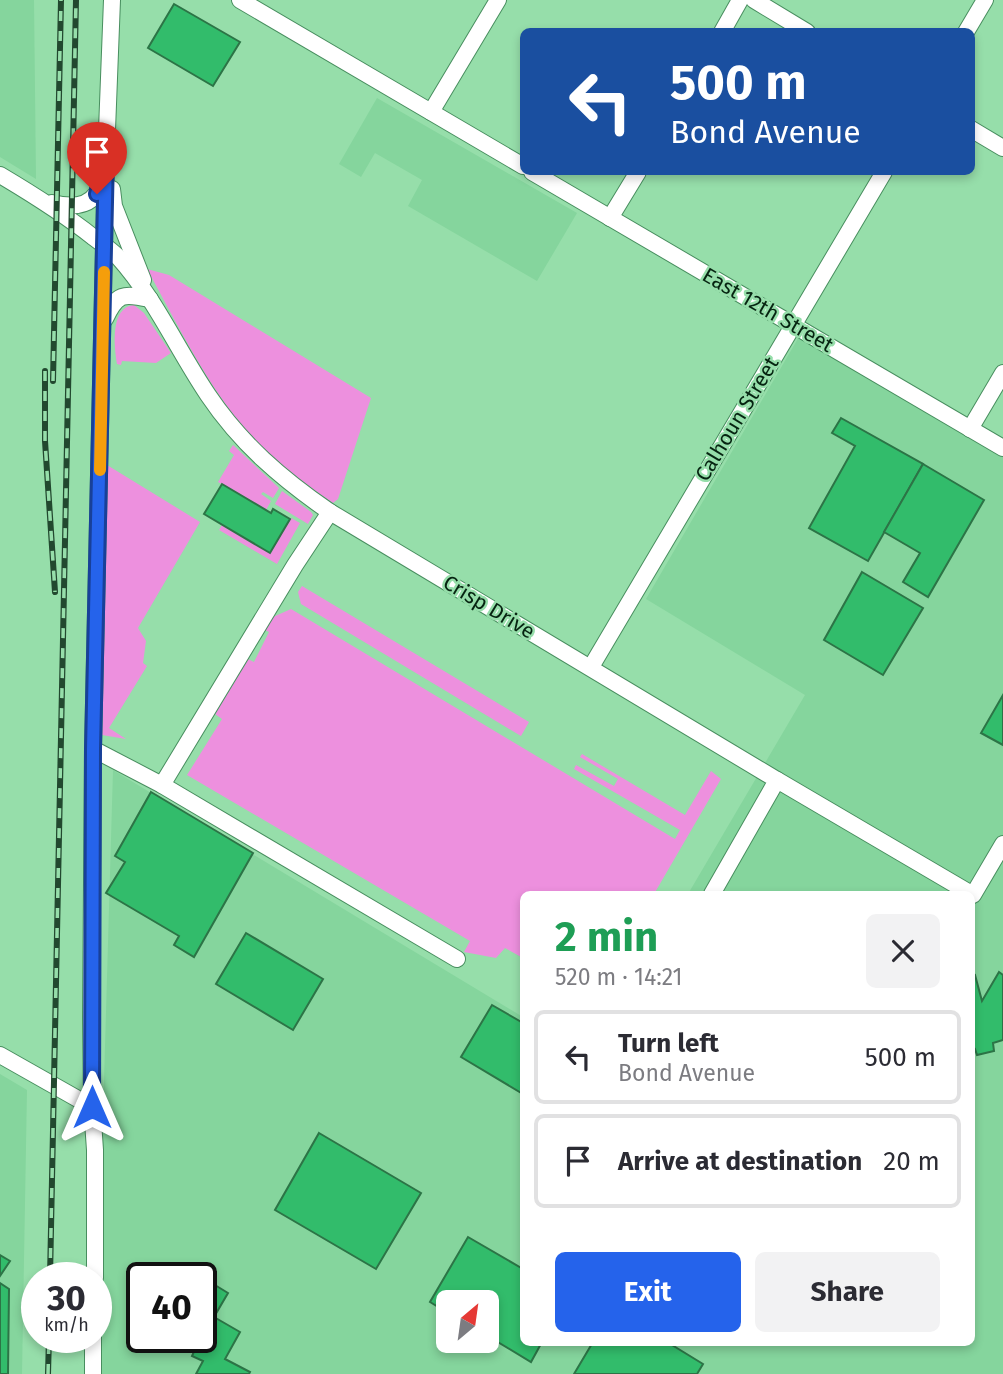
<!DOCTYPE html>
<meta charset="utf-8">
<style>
body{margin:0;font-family:"Fira Sans",sans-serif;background:#f2f2f3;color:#2b2b33;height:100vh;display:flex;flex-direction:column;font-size:26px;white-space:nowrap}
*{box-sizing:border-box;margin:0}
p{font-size:23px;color:#7c7c81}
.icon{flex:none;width:38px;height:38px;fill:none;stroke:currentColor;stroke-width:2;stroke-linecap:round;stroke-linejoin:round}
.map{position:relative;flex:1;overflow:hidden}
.panel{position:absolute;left:520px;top:891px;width:455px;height:455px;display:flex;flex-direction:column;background:#fff;border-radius:10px;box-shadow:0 4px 10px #0003}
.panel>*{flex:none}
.top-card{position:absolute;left:520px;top:28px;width:455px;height:147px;border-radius:10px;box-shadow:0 4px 10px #0003;background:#1a4fa0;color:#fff;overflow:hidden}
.needle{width:46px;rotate:29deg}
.buttons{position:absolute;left:436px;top:1290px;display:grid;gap:14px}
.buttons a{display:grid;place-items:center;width:63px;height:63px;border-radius:10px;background:#fff;box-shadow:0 4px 10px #0003;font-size:35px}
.speed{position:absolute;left:21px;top:1262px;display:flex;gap:14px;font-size:35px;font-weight:700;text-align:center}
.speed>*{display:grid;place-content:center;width:91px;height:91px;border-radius:50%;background:#fff;box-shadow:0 4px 10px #0003;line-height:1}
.speed small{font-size:18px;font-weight:400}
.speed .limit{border:4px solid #111;border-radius:10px;background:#fff;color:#111}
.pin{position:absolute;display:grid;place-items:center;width:60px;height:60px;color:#fff;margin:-72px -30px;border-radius:50% 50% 50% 0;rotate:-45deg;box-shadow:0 0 7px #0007}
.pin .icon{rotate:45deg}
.me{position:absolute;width:77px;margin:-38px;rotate:0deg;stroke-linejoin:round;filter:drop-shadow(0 0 5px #0008)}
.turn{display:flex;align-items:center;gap:24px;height:147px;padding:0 35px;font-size:32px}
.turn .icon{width:91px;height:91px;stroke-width:2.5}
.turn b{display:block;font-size:49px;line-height:60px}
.round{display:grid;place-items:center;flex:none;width:74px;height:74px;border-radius:10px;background:#f2f2f3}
.head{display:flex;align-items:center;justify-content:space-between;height:119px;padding:0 35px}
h1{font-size:42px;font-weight:700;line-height:52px;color:#1e9e55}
.button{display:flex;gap:14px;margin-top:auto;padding:14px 35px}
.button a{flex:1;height:80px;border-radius:10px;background:#2563eb;color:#fff;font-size:28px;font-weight:700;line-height:80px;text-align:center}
.button a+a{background:#f2f2f3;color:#2b2b33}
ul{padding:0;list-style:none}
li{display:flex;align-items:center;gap:21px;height:94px;margin:0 14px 10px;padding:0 21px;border:4px solid #e1e1e2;border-radius:10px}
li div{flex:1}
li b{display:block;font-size:26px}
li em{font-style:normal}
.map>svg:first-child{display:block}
</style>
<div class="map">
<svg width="1003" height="1374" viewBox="0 0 1003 1374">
<rect width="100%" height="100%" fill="#96deaa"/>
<!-- built -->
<g fill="#85d59d" fill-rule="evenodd">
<polygon points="0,0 34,0 36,179 0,157"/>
<polygon points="377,98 577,213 537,281 408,206 422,180 375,153 361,177 339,164"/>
<path d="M800,335l203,122v917h-901l1,-258 10,-346 410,247v325h448v-448h-283l117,-199 -159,-96zM142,1278h59v59h-59zM448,1302h38v38h-38z"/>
<polygon points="0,1074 27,1090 22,1374 0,1374"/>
</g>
<!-- green -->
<g fill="#ed90de">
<path d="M147,269l22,6 202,123 -33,101 -5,4c-29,-20 -60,-42 -84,-69 -42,-48 -71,-109 -102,-165z"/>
<path d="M134,305l10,8 27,40 -15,10 -34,-2 -1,4 -4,-1c-3,-18 -7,-57 17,-59z"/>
<polygon points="233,445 279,488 273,498 263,492 261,494 271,501 266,510 218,482 234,455 229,451"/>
<polygon points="107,465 200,522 138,628 146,641 143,663 147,666 109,728 126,739 102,735"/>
<polygon points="282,491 311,512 313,515 308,524 275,504"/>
<polygon points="291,518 300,523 277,564 219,530 222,525 270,553"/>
<polygon points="302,586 529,722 521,736 301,604 298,592"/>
<polygon points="291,609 675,839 680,830 574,769 576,765 614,786 618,779 580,757 582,754 685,815 711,771 721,779 654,894 523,894 523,958 505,948 496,958 464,952 470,941 187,775 222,719 215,714 248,659 254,662 269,632 265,630 273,617"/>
</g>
<!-- building -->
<g fill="#32bc6b" stroke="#2c7446" stroke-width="2">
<polygon points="174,4 240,42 213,86 148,48"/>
<polygon points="841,418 923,464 868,561 809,528 855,446 832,433"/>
<polygon points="923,464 984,500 928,597 903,582 920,553 884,532"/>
<polygon points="222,484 271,513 273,509 290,519 270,553 204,514"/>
<polygon points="862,572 923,608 883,675 824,640"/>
<polygon points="1003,695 1003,745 981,733"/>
<polygon points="151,792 253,853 194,957 174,945 179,936 106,893 125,862 115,856"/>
<polygon points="246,933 323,979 293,1030 216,984"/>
<polygon points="999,972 1003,975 1003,1040 993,1043 994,1051 977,1055 975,1049 971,1050 971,976 975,975 982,1001"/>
<polygon points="492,1005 523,1023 523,1094 461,1057"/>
<polygon points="319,1133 421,1193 376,1269 275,1210"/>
<polygon points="468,1237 523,1269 523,1342 542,1342 531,1362 486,1335 486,1302 448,1302 448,1313 430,1302"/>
<polygon points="0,1255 10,1261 0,1276"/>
<polygon points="192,1271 228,1293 214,1317 240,1332 225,1359 250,1372 249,1374 196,1374 203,1361 192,1356 198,1343 188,1337 201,1337 201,1278 188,1278"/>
<polygon points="0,1283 9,1289 8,1374 0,1374"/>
<polygon points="593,1342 667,1342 703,1364 697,1374 574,1374"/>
</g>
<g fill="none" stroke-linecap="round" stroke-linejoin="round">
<defs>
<g id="minor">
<polyline points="240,0 523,166"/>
<polyline points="754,0 807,32"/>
<polyline points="722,32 740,0"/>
<polyline points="966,32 985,0"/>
<polyline points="431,112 498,0"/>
<polyline points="971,129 1003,148"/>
<polyline points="532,172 1003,448"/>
<path d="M0,175c32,19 64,39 93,62 8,6 18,13 25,20 37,41 59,92 90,138 33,49 74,84 122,117l447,268 -65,114"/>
<polyline points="112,189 114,206 143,280"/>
<path d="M52,203c24,6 45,3 50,-24"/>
<polyline points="610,218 638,172"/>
<path d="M105,319c12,-26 18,-26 45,-20"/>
<polyline points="970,429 1003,373"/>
<polyline points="330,512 295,565 162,785 457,959"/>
<polyline points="591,667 884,172"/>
<polyline points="93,749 162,785"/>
<polyline points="777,780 973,895 1003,844"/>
<polyline points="0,1055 92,1107"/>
<polyline points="95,1278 95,1150 92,1107 91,1018 93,749 106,156 112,0"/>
<polyline points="93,1374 93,1337"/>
</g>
</defs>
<!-- minor casing -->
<use href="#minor" stroke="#488e5f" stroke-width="18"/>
<!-- minor -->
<use href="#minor" stroke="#fff" stroke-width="16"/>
<defs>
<g id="rail">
<polyline points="45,371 45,441 55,592"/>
<polyline points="53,381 61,0"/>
<polyline points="50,1278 76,0"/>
<polyline points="48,1374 49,1337"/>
</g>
</defs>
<!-- rail casing -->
<use href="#rail" stroke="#22482f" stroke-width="6"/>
<!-- rail -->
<use href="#rail" stroke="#96deaa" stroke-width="3.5" stroke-dasharray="10" stroke-linecap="butt"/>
</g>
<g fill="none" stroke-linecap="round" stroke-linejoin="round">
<defs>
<polyline id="route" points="92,1107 93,749 106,156 97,194"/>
</defs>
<!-- route casing -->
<use href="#route" stroke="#184099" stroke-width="18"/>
<!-- route -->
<use href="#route" stroke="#2563eb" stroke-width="12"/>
<!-- slow -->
<polyline stroke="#f59e0b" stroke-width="12" points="100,470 104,272"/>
</g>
<g text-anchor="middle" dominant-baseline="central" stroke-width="5" stroke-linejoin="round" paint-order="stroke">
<!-- street labels -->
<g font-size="21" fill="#062411" stroke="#96deaa">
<text transform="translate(768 310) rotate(30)">East 12th Street</text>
<text transform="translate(737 419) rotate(-59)">Calhoun Street</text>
<text transform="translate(489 607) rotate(31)">Crisp Drive</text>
</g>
</g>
</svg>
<div class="buttons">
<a><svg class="needle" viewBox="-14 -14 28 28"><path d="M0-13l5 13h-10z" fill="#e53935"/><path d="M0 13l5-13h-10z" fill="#7c7c81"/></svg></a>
</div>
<div class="speed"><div>30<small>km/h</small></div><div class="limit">40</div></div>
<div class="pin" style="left:97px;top:194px;background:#d93025"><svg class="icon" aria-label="arrive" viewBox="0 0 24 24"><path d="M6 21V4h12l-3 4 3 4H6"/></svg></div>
<svg class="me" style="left:92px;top:1107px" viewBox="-20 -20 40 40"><path d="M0-17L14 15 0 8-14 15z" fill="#2563eb" stroke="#fff" stroke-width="4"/></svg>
<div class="top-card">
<div class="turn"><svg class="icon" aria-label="left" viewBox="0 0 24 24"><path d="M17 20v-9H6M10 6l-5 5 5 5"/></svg><div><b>500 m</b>Bond Avenue</div></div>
</div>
<section class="panel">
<div class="head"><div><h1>2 min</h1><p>520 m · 14:21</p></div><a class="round"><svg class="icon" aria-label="close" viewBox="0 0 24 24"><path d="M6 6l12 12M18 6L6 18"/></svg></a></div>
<ul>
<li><svg class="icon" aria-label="left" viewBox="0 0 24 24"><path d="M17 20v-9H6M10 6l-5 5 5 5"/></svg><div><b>Turn left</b><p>Bond Avenue</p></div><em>500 m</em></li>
<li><svg class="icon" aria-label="arrive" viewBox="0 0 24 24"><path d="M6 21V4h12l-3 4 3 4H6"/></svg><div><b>Arrive at destination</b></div><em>20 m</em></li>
</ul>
<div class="button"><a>Exit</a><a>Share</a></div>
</section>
</div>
